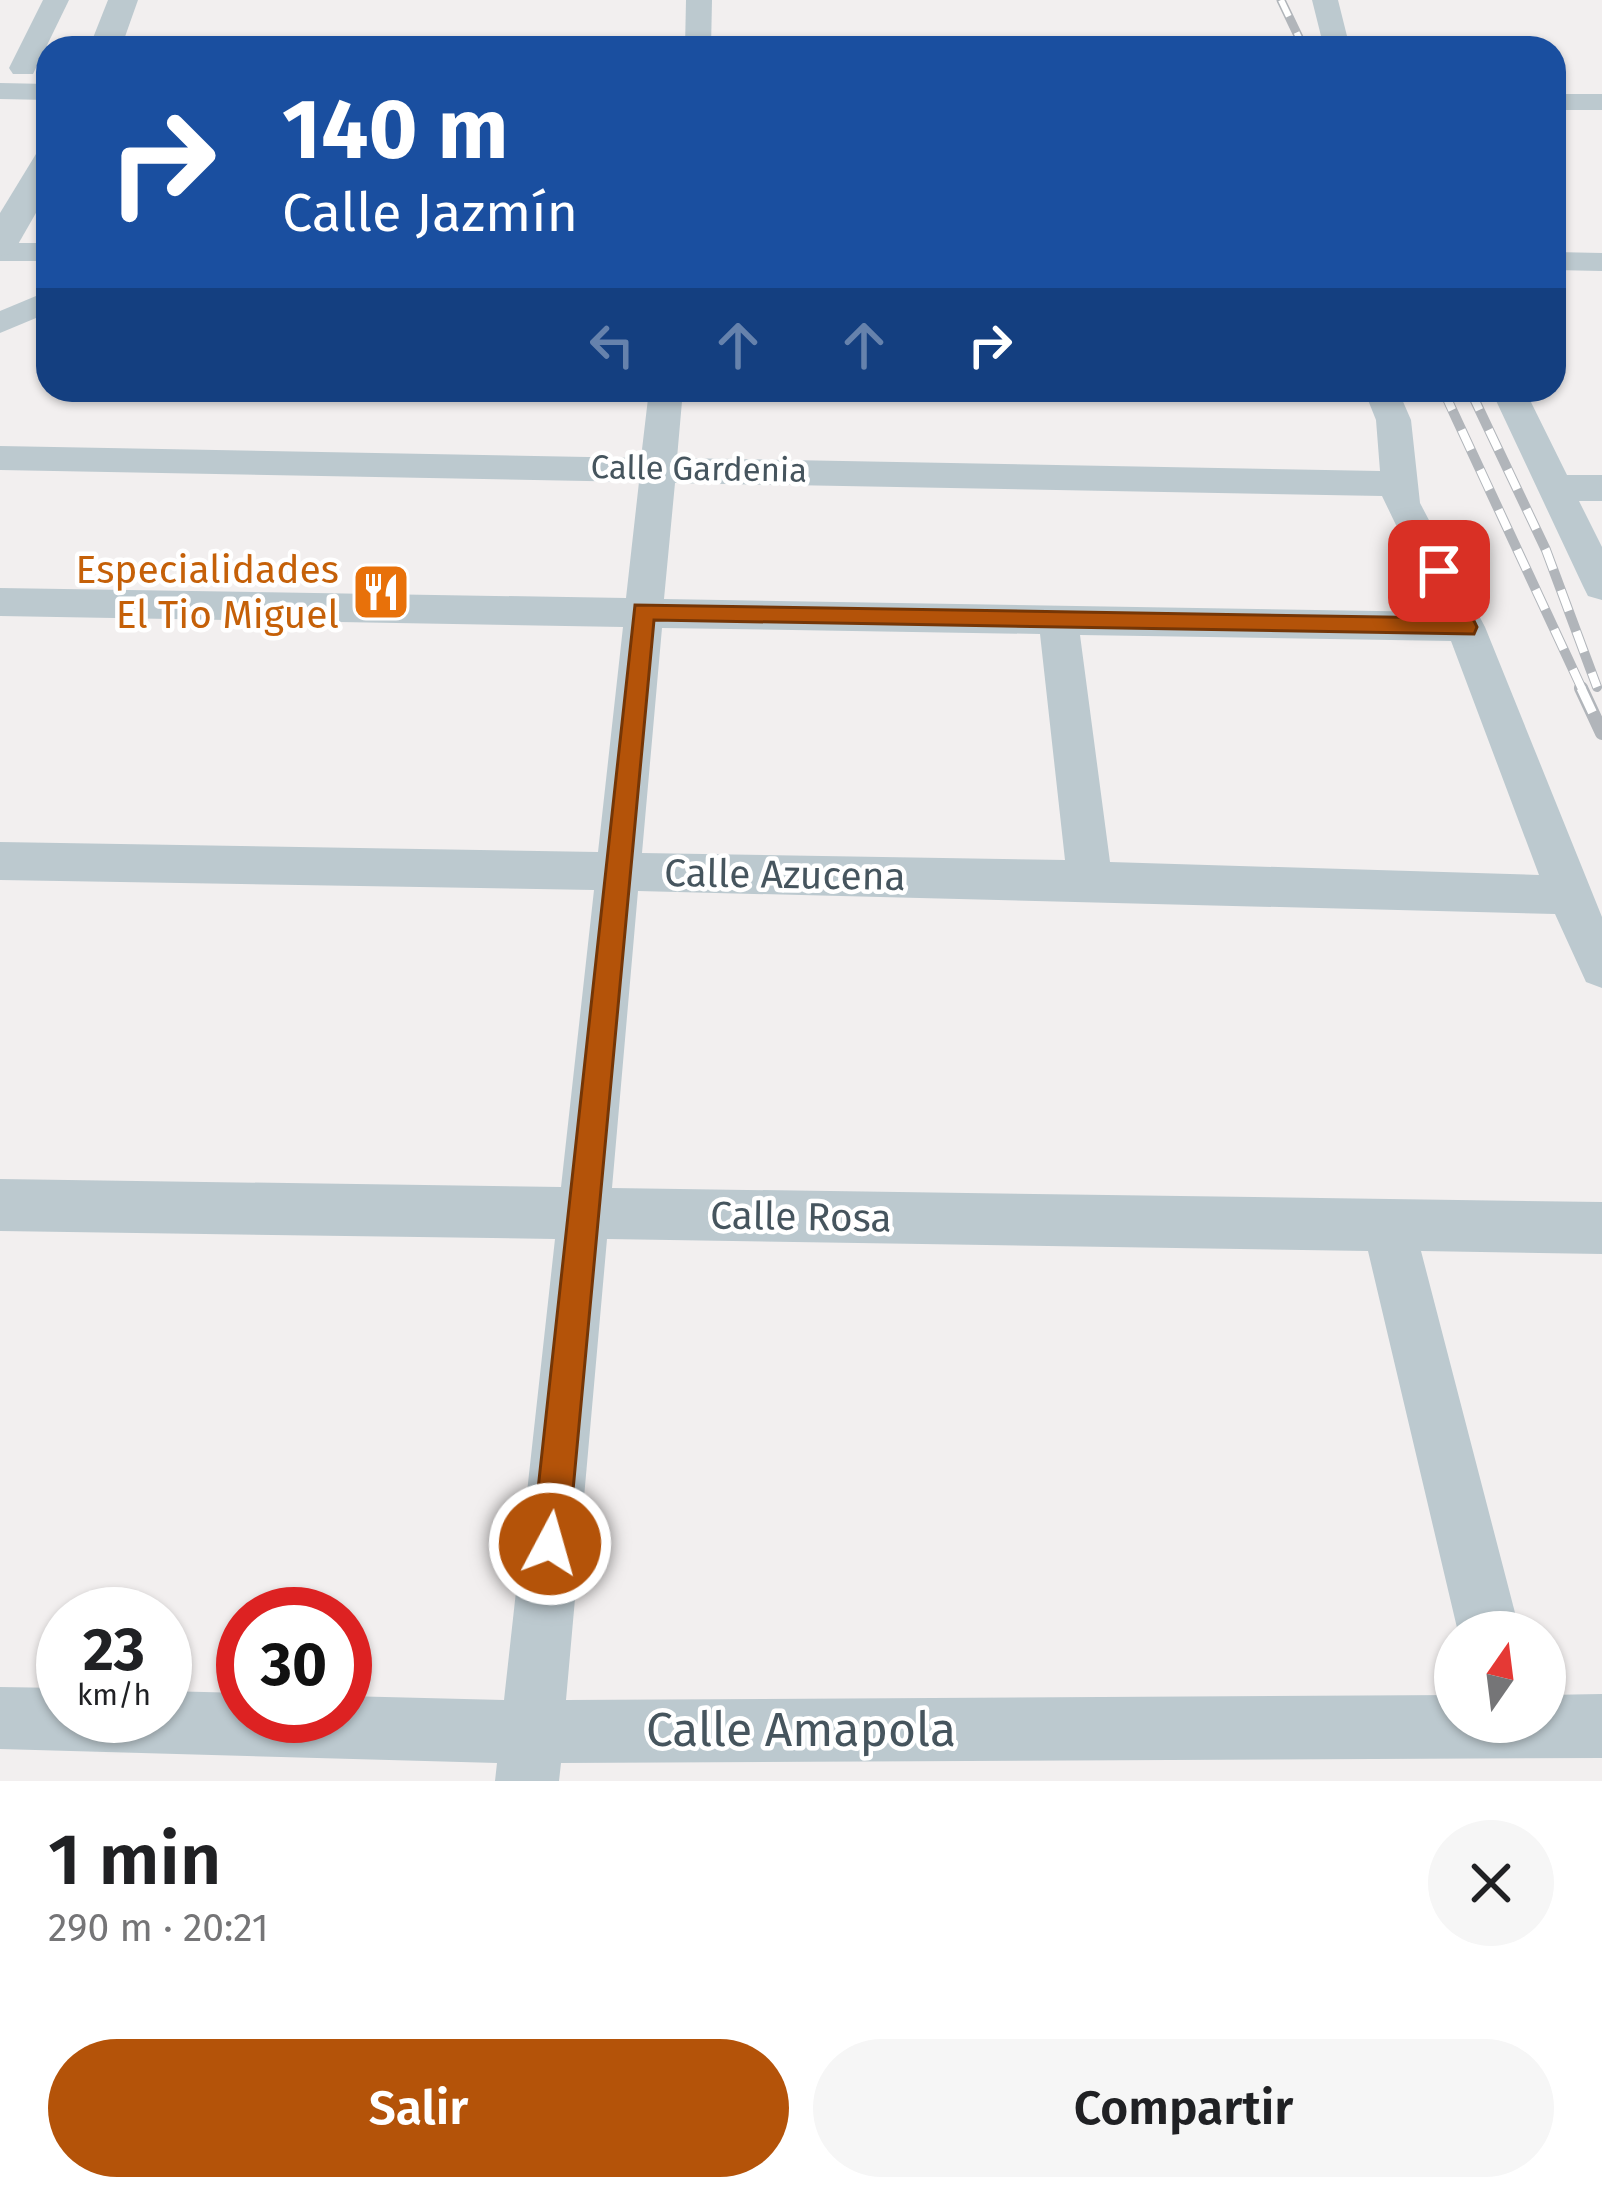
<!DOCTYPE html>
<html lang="es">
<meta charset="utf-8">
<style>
body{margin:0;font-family:"Fira Sans",sans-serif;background:#f6f6f6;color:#202124;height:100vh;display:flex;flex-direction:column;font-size:45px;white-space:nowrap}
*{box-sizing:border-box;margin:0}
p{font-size:39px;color:#757577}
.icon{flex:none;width:66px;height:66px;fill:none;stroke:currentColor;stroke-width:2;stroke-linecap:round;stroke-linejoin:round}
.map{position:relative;height:1781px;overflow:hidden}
.sheet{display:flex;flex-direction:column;background:#fff;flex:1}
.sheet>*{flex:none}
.hud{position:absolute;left:36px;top:36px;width:1530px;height:366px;border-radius:36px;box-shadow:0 3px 9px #0004;background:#1a4fa0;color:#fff;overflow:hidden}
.needle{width:78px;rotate:14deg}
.tools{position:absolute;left:1434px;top:1611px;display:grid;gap:24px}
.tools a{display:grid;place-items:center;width:132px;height:132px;border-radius:50%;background:#fff;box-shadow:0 3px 9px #0004;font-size:60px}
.speed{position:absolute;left:36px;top:1587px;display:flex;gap:24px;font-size:60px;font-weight:700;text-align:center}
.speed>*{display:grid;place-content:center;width:156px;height:156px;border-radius:50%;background:#fff;box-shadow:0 3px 9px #0004;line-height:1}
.speed small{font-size:30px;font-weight:400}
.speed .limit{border:18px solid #d22;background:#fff;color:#111}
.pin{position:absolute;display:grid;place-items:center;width:102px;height:102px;color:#fff;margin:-51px;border-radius:24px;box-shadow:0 6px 18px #0006}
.me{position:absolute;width:132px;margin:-66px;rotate:6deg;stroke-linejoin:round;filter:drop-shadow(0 0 9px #0008)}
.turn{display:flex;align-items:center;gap:42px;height:252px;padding:0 48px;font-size:54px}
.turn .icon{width:156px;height:156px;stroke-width:2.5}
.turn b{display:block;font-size:84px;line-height:102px}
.lanes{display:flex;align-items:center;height:114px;padding:0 48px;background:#0003;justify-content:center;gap:60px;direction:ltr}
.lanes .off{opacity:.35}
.round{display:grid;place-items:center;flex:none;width:126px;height:126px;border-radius:63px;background:#f6f6f6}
.head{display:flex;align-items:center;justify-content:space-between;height:204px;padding:0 48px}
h1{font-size:72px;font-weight:600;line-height:90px}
.cta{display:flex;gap:24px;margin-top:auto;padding:24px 48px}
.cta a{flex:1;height:138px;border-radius:72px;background:#b45309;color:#fff;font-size:48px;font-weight:600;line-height:138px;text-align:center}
.cta a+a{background:#f6f6f6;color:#202124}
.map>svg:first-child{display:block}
</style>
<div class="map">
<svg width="1602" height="1781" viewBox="0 0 1602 1781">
<rect width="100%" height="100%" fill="#f2efef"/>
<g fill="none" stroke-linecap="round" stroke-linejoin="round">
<!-- minor -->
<g fill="#bcc9cf" fill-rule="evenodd">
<polygon points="43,0 69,0 33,74 13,74 9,68"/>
<polygon points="686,0 712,0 711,48 685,48"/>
<polygon points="1312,0 1338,0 1350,48 1324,48"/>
<polygon points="1212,38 1221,40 1226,48 1200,48 1203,40"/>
<polygon points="0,83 48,84 48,100 0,99"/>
<rect x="1554" y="94" width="48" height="16"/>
<rect x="0" y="243" width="48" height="18"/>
<polygon points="1554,252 1602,253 1602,271 1554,270"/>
<polygon points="48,291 48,313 0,333 0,311"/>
<path d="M649,390h34l-6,68 703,13 -4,-51 -12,-30h34l13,30 9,83 65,124 117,290v71l-16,-6 -31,-68 -917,-23 -26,297 990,14v52l-181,-3 99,381h-62l-90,-381 -761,-12 -41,461 889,-5v27h90v-27l57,-1v64l-1041,5 -2,18h-64l2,-18 -497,-14v-62l63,1v28h102v-25l78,2v23h102v-20l159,4 51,-461 -555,-8v-52l561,8 33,-297 -594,-10v-38l598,10 25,-225 -623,-11v-28l626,10 13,-116 -639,-12v-24l641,12zM675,483l707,13 56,116 -774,-13zM662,628l378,6 25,226 -423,-7zM1080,635l371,6 88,234 -429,-13z"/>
<polygon points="1491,390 1525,390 1567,475 1602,475 1602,501 1579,501 1602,547 1602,600 1588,596 1583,586"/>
</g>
<!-- tertiary -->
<g fill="#bcc9cf" fill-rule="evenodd">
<polygon points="108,0 138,0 121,48 89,48"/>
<polygon points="48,150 48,192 13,253 0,256 0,213 36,154"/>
</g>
<defs>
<polyline id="rail-far2" points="1281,0 1304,48"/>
<g id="rail-far1">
<polyline points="1443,390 1583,691"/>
<polyline points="1470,390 1546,550 1597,687"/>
</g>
<polyline id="rail" points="1581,688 1602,733"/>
</defs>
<!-- rail-far2 casing -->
<use href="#rail-far2" stroke="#b1b5ba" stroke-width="9"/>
<!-- rail-far1 casing -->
<use href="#rail-far1" stroke="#b1b5ba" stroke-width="10"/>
<!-- rail casing -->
<use href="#rail" stroke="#b1b5ba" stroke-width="14"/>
<!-- rail-far2 -->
<use href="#rail-far2" stroke="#fff" stroke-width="6" stroke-dasharray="18" stroke-linecap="butt"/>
<!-- rail-far1 -->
<use href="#rail-far1" stroke="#fff" stroke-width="8" stroke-dasharray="22" stroke-linecap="butt"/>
<!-- rail -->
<use href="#rail" stroke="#fff" stroke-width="9" stroke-dasharray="27" stroke-linecap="butt"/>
</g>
<!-- route -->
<polygon fill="#b45309" stroke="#753606" stroke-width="3" points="1439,563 1447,565 1477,627 1474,634 654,620 568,1544 563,1556 550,1561 538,1556 532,1544 635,605 1449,618 1428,571"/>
<!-- icons -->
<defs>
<symbol id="restaurant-square" viewBox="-11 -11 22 22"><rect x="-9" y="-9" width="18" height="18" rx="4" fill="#e8710a" stroke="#fff"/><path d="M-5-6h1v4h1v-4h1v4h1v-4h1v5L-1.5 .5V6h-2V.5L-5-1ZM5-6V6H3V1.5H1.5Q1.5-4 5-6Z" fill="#fff"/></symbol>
</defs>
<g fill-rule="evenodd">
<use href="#restaurant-square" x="348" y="559" width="66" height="66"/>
</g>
<g text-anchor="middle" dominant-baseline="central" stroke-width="9" stroke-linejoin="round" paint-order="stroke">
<!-- far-street labels -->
<g font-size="33" fill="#46555e" stroke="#fff">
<text transform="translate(699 469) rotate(1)">Calle Gardenia</text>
</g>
<!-- food labels -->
<g font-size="39" fill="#c56008" stroke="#fff" text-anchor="end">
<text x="339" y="570">Especialidades<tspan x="339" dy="45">El Tio Miguel</tspan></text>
</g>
<!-- street labels -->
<g font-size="39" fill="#46555e" stroke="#fff">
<text transform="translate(785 875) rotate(1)">Calle Azucena</text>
<text transform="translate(801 1217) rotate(1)">Calle Rosa</text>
</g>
<!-- near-street labels -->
<g font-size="48" fill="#46555e" stroke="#fff">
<text x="801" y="1730">Calle Amapola</text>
</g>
</g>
</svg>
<div class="tools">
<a><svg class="needle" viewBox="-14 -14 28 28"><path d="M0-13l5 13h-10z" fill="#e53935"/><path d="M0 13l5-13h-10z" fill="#757577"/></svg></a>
</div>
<div class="speed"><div>23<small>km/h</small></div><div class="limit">30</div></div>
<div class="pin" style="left:1439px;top:571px;background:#d93025"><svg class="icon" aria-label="arrive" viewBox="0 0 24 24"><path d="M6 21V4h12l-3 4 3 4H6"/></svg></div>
<svg class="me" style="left:550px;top:1544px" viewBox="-20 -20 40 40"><circle r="17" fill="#b45309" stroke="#fff" stroke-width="3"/><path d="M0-11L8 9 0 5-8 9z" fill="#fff"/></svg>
<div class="hud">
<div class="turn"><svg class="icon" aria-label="right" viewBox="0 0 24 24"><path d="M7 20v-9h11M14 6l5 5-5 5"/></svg><div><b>140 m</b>Calle Jazmín</div></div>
<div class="lanes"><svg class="icon off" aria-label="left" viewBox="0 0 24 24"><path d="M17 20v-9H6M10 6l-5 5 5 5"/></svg><svg class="icon off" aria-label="ahead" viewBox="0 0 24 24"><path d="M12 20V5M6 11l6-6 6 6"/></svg><svg class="icon off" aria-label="ahead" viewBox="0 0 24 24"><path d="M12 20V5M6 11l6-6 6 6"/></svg><svg class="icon" aria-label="right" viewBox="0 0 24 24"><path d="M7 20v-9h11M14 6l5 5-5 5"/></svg></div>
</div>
</div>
<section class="sheet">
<div class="head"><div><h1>1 min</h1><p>290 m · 20:21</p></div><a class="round"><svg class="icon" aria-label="close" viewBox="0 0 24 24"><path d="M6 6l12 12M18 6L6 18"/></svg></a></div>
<div class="cta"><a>Salir</a><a>Compartir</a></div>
</section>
